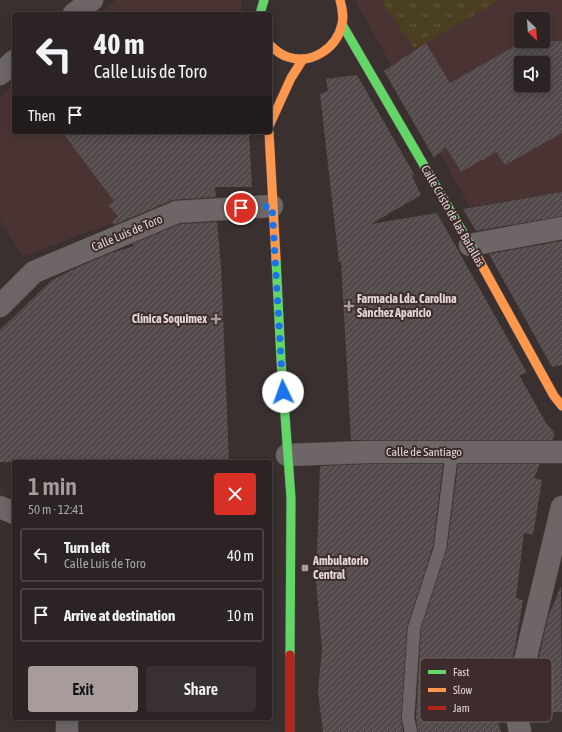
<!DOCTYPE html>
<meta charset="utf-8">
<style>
body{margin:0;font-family:"Asap Condensed",sans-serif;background:#383031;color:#f1f3f6;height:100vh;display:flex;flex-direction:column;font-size:15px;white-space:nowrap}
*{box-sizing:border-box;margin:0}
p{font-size:13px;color:#a6a4a6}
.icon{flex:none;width:22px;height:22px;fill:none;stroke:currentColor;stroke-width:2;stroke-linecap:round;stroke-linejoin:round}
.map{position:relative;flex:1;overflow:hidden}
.side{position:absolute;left:12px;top:460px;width:260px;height:260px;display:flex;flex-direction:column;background:#2c2424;border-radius:4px;box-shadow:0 2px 10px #0003,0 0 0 1px #484141}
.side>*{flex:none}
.hud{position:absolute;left:12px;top:12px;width:260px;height:122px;border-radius:4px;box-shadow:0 2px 10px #0003,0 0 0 1px #484141;background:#2c2424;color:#f1f3f6;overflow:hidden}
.needle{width:26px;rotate:155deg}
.controls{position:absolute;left:514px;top:12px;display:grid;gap:8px}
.controls a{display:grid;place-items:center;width:36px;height:36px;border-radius:4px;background:#2c2424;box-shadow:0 2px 10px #0003,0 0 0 1px #484141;font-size:20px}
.pin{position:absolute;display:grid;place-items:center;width:34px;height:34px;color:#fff;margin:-17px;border:2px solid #fff;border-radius:50%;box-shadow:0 1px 4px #0007}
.me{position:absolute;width:44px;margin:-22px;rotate:357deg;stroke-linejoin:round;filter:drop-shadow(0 0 3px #0008)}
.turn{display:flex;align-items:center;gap:14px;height:84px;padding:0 16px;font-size:18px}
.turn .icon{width:52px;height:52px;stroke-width:2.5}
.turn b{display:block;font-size:28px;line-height:34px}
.then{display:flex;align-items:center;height:38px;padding:0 16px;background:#0003;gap:8px;font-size:15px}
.round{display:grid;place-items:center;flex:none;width:42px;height:42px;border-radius:4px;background:#383031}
.overview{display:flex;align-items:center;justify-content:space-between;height:68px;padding:0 16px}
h1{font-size:24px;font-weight:600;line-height:30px;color:#a79c9b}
.cta{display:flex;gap:8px;margin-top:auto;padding:8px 16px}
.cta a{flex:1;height:46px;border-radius:4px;background:#a79c9b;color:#111;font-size:16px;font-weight:600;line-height:46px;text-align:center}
.cta a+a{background:#383031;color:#f1f3f6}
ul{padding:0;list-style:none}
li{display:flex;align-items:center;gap:12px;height:54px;margin:0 8px 6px;padding:0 8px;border:2px solid #484141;border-radius:4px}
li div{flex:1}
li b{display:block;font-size:15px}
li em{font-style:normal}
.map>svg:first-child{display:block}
</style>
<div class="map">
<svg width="562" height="732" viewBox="0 0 562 732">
<defs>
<pattern id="grass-tufts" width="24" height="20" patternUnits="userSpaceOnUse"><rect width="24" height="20" fill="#4a3f20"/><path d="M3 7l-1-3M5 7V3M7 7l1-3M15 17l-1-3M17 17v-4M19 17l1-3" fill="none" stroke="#645a40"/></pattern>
<pattern id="building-hatch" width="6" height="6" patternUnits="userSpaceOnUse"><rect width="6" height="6" fill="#524a4b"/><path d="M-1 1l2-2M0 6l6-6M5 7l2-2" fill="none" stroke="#6b6364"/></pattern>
</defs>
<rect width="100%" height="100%" fill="#3a3030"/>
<!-- built -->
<g fill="#4a3333" fill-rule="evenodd">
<polygon points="116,0 241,0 242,14 98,14"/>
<path d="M355,0h207v192l-92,15zM521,19h22v22h-22zM521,63h22v22h-22z"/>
<polygon points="14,84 14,132 249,132 196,187 168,206 112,223 23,256 0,220 0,98"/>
</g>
<!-- grass -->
<polygon fill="url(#grass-tufts)" points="381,0 500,0 415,49"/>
<!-- building -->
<g fill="url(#building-hatch)" fill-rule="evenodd">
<path d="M524,41h38v92l-57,32 -9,-13 -35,20 -15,-25 -12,11 -50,-87 42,-28 24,40zM521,63h22v22h-22z"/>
<polygon points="357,75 414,174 412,176 421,195 371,224 437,213 527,373 519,375 546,423 555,434 552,440 351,440 341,261 339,262 320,94 328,91 326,79"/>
<polygon points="62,132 249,132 252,187 215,187 216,197 172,200 114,225 112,222 118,216 108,205 114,201"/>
<polygon points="562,192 562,216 476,231 463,209"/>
<polygon points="217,222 221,266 229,462 0,462 0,330 52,280 76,268 111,253 134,246 132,244 180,224"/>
<polygon points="562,241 562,365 552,367 489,254"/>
<polygon points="367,464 443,464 433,546 407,627 401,718 403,732 323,732 318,692 322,649 316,582 320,466"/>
<polygon points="458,464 540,464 534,478 542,480 533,535 524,533 516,598 523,600 515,647 509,675 492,678 492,702 501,732 418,732 416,717 421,629 447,549"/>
<polygon points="561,586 562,712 545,712 542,669 536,670 548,617"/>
</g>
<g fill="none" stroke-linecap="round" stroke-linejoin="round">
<defs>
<polyline id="lane" points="411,732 408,718 414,628 440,548 452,452"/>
<g id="street">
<polyline points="74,14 92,0"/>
<polyline points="0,74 14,61"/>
<polyline points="470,245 562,228"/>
<polyline points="0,306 34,272 177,212 272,206"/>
<polyline points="287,455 367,452 562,452"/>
<polyline points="0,507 14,513"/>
<polyline points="67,732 67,718"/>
<polyline points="520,732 517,715 522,673 562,507"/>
</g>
<g id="fast">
<polyline points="260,14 264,0"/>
<polyline points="343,26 479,260"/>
<polyline points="276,259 281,360 291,498 290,655"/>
</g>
<g id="slow">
<path d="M270,45c5,5 11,10 18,12 24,8 49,-9 54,-33 2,-8 0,-16 -2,-24"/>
<polyline points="270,124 291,78 303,59"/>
<polyline points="269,132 276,259"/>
<polyline points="479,260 554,396 562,406"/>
</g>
<polyline id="jam" points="290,732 290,655"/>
</defs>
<!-- lane casing -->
<use href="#lane" stroke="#574e4e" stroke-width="13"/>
<!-- street casing -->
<use href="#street" stroke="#574e4e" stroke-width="23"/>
<!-- fast casing -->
<use href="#fast" stroke="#574e4e" stroke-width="10"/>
<!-- slow casing -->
<use href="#slow" stroke="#574e4e" stroke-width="10"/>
<!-- jam casing -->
<use href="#jam" stroke="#574e4e" stroke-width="10"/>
<!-- lane -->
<use href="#lane" stroke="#6e6666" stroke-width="12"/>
<!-- street -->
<use href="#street" stroke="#6e6666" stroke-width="22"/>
<!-- fast -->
<use href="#fast" stroke="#63d668" stroke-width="9"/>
<!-- slow -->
<use href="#slow" stroke="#ff974d" stroke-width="9"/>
<!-- jam -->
<use href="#jam" stroke="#b3261e" stroke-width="9"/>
</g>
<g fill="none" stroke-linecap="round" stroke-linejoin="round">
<!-- route -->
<polyline stroke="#1a73e8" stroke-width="7" stroke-dasharray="0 12.6" points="241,208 272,206 283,392"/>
</g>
<!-- markers -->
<g fill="#a79c9b" stroke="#3e2c2c" stroke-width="1.5">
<path d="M347 300h4v4h4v4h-4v4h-4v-4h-4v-4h4z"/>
<path d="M214 313h4v4h4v4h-4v4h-4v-4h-4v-4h4z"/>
<rect x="301" y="564" width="8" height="8" rx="2"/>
</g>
<g text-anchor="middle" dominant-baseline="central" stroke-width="4" stroke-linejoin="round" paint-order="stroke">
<!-- street labels -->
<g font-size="12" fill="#e2d6d5" stroke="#3e2c2c">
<text transform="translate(453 216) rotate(60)">Calle Cristo de las Batallas</text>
<text transform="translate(127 233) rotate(-23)">Calle Luis de Toro</text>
<text x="424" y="452">Calle de Santiago</text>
</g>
<!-- poi labels -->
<g font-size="12" font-weight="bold" fill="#e2d6d5" stroke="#3e2c2c" text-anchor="start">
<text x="357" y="299">Farmacia Lda. Carolina<tspan x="357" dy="14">Sánchez Aparicio</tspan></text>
<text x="207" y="319" text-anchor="end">Clínica Soquimex</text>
<text x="313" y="561">Ambulatorio<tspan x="313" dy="14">Central</tspan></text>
</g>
</g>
<!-- legend -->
<rect x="420" y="658" width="132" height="64" rx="6" fill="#3e2c2c" stroke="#6f5f5f" stroke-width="1"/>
<rect x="428" y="670" width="18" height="4" fill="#63d668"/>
<rect x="428" y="688" width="18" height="4" fill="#ff974d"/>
<rect x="428" y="706" width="18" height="4" fill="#b3261e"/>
<g font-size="11" fill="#e2d6d5">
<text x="453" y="676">Fast</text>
<text x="453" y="694">Slow</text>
<text x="453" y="712">Jam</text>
</g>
</svg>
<div class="controls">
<a><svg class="needle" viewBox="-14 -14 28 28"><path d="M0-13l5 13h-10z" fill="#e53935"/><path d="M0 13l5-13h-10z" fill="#a6a4a6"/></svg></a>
<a><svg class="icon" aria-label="sound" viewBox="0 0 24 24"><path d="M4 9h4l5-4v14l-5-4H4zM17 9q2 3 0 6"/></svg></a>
</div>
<div class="pin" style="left:241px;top:208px;background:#d93025"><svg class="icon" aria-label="arrive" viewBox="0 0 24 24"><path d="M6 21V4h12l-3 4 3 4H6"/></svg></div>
<svg class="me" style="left:283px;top:392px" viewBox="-20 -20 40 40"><circle r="19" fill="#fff"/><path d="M0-13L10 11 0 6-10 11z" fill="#1a73e8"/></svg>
<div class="hud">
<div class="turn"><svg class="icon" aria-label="left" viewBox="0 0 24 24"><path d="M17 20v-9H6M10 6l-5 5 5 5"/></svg><div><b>40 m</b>Calle Luis de Toro</div></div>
<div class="then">Then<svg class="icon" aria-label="arrive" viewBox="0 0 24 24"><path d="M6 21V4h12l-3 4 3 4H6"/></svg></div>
</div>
<section class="side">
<div class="overview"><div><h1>1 min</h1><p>50 m · 12:41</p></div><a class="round" style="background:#d93025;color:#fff"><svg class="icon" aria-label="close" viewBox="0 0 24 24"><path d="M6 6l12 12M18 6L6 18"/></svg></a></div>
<ul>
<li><svg class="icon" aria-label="left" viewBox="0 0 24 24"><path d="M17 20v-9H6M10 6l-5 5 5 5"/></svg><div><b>Turn left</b><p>Calle Luis de Toro</p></div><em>40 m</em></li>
<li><svg class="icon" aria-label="arrive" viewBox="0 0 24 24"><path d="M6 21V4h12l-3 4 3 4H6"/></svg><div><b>Arrive at destination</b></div><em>10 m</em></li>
</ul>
<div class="cta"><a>Exit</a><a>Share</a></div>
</section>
</div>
